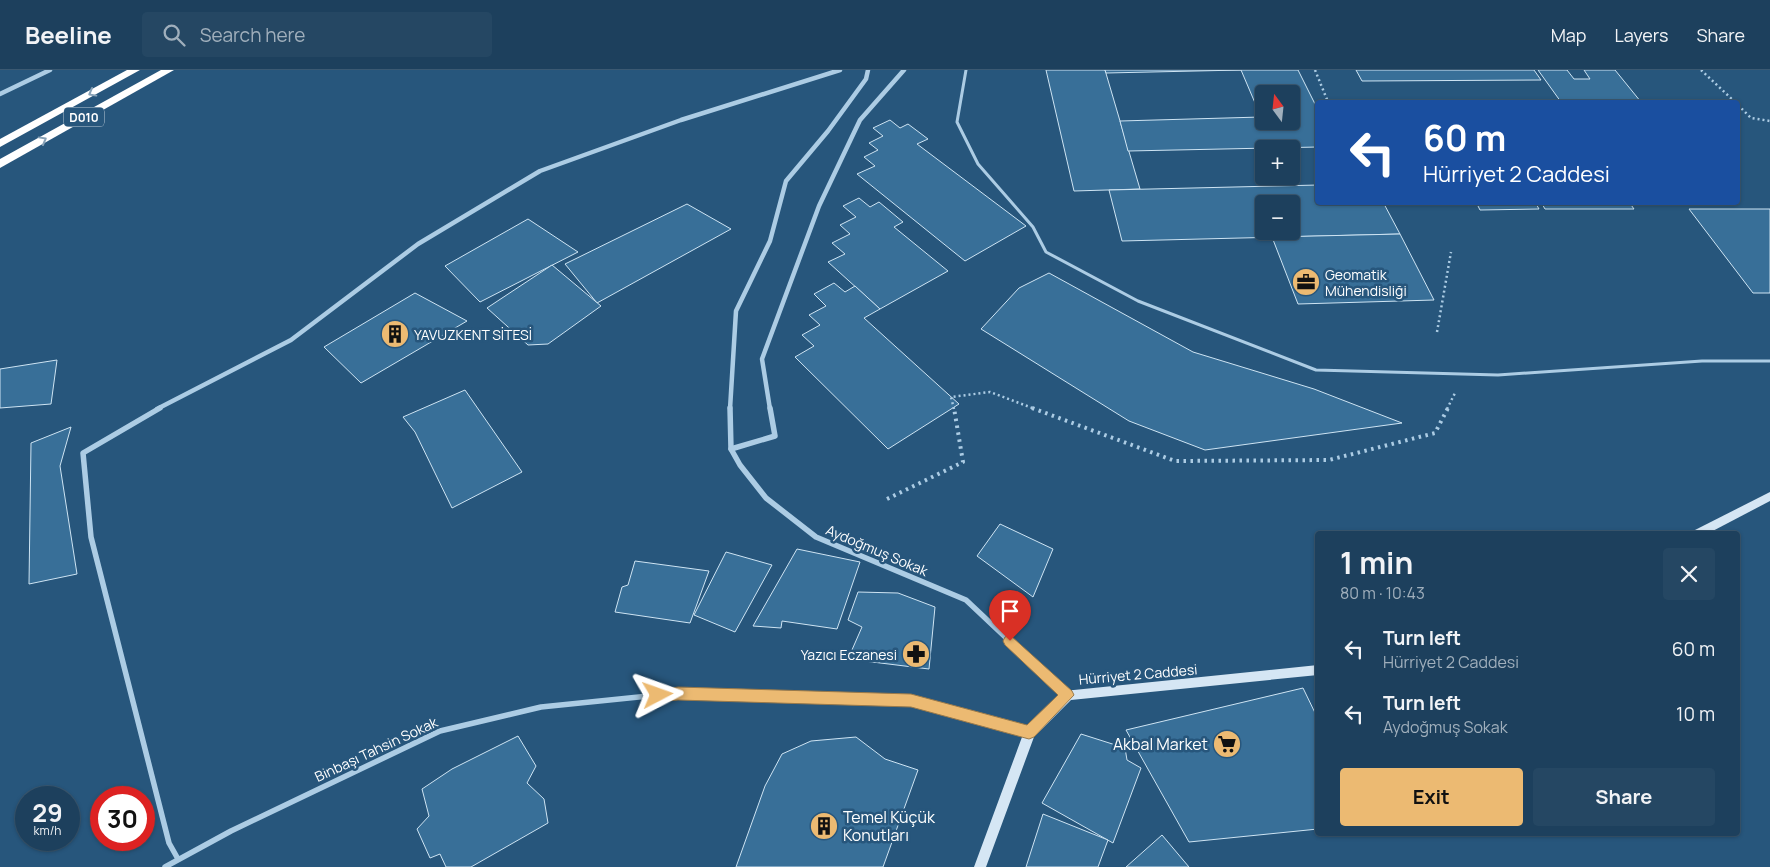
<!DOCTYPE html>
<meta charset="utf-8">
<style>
body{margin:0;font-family:Manrope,sans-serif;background:#254763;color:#f1f3f6;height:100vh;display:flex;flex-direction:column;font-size:19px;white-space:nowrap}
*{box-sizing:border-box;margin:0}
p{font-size:16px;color:#a0afbc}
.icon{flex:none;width:28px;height:28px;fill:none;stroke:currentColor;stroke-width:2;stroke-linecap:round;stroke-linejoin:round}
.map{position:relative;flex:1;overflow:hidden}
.details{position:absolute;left:1315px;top:461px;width:425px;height:305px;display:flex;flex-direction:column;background:#1d405d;border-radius:5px;box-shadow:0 1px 4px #0004,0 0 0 1px #3b5972}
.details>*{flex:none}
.top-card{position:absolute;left:1315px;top:30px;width:425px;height:105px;border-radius:5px;box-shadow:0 1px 4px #0004,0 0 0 1px #3b5972;background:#1a4fa0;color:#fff;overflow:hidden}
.needle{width:32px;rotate:345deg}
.tools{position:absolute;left:1255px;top:15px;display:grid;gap:10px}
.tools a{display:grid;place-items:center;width:45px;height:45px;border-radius:5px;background:#1d405d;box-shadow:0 1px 4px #0004,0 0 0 1px #3b5972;font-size:25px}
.speed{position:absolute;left:15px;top:716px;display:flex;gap:10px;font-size:25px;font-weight:700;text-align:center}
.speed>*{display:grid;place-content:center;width:65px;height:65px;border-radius:50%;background:#1d405d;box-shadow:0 1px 4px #0004,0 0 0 1px #3b5972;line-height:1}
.speed small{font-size:12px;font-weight:400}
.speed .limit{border:8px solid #d22;background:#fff;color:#111}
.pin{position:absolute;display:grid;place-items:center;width:42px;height:42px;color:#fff;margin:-51px -21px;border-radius:50% 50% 50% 0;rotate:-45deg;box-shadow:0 0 5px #0007}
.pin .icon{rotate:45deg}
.me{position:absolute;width:55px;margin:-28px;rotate:86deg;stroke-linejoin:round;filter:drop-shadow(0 0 4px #0008)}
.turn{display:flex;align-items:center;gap:18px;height:105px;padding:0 25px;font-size:22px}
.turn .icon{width:65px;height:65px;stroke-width:2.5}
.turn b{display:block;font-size:35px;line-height:42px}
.round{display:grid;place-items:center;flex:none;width:52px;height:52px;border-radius:5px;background:#254763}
.overview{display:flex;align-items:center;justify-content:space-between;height:85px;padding:0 25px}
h1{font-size:30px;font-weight:700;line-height:38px}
.action{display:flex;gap:10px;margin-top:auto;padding:10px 25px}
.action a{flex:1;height:58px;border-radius:5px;background:#ecba72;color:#111;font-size:20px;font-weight:700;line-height:58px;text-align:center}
.action a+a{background:#254763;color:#f1f3f6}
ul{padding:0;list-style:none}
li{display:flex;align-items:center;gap:15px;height:65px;padding:0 25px}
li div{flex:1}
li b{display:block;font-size:19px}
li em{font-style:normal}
header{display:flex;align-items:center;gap:30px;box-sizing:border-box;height:70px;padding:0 25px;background:#1d405d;border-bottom:1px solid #3b5972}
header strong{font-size:24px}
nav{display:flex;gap:28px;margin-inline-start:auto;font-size:18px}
.search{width:350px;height:45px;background:#254763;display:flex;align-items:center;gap:12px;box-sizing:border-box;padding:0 18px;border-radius:5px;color:#a0afbc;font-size:19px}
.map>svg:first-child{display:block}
</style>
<header>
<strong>Beeline</strong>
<div class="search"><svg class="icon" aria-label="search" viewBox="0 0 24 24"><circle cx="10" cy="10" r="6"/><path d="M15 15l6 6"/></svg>Search here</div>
<nav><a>Map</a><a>Layers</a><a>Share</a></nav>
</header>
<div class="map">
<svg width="1770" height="797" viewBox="0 0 1770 797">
<rect width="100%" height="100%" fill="#27567c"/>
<!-- building -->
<g fill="#386f98" stroke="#cee4f3" fill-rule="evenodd">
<polygon points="1046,0 1105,0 1140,119 1074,121"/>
<path d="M1105,0h193l20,40v37l-190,4 -8,-30 141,-4 -20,-47 -135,3zM1264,24h27v27h-27z"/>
<polygon points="1356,0 1534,0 1541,10 1362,11"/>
<polygon points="1538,0 1567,0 1574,9 1590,9 1584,0 1615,0 1641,32 1561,32"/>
<polygon points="890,50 900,58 908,54 928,69 917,74 1026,156 965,191 857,104 875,96 864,87 878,80 869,73 883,66 873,58"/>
<path d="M1318,115v17h65l17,32 -278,7 -13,-51zM1264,134h27v27h-27z"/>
<polygon points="859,128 870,137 879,132 903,152 894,157 948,201 880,239 828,192 845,184 832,173 850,164 840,155 856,147 843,136"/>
<polygon points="1476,132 1535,132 1539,139 1480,140"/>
<polygon points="1541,132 1629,132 1634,139 1545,139"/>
<polygon points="687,134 731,159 597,233 565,194"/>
<polygon points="1689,139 1770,139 1770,223 1753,223"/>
<polygon points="528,149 578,182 480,232 445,196"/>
<polygon points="1400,164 1434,230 1298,234 1272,167"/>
<polygon points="552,195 601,236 548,274 528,275 487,238"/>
<polygon points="1049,203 1193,282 1314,319 1402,353 1205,380 1129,351 981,259 1019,218"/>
<polygon points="834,213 845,222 855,216 880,239 864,248 959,334 888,379 795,287 814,276 802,265 820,255 809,245 826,236 814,224"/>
<polygon points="415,223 467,251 361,313 324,277"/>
<polygon points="57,290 51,334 0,338 0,299"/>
<polygon points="465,320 522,402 452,438 415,362 403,347"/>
<polygon points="71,357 60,396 77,504 29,514 31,373"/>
<polygon points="1000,454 1053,479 1033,527 977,486"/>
<polygon points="797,479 860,492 837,559 782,551 781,558 753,556"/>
<polygon points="726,482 772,495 735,562 694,545"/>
<polygon points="635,491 709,501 690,553 615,542 622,517 628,515"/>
<polygon points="858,522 898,523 935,537 929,599 848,589 862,557 848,550"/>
<polygon points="1303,618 1318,649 1318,759 1189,772 1126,660"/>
<polygon points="1081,664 1125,678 1127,690 1141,698 1113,773 1042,733"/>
<polygon points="518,666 536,696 527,713 544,729 548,753 471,797 446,797 440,784 430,788 417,759 429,746 422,719 452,699"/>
<polygon points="856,667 885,689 918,700 883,797 736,797 765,716 782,684 811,671"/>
<polygon points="1043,744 1108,770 1098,797 1026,797"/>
<polygon points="1162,765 1189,797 1126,797"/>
</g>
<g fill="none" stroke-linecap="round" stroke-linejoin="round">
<!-- path-far1 -->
<g stroke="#accce4" stroke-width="2.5" stroke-dasharray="2 3" stroke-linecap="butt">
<polyline points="1315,0 1328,32"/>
<polyline points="1701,0 1735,32"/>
<polyline points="1738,35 1751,48 1770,51"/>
<polyline points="1437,262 1451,182"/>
<polyline points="954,339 951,327 990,322 1035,339"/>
<polyline points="1447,339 1455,323"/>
</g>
<!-- path -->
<g stroke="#accce4" stroke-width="4" stroke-dasharray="2.5 4.5" stroke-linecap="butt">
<polyline points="1032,338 1175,391 1329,390 1435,363 1448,338"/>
<polyline points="887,429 963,392 954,338"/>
</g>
<!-- lane -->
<polyline stroke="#accce4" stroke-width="3" points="966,0 957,52 978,94 1033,157 1046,182 1138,231 1316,300 1498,305 1702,291 1770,291"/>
<!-- street-far1 -->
<g stroke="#accce4" stroke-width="4.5">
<polyline points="0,24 50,0"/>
<polyline points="157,339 291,270 418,174 540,101 681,50 840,0"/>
<polyline points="730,339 736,241 770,171 786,111 828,61 866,9 868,0"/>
<polyline points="770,339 762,289 819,136 860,50 904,0"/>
</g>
<!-- street -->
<g stroke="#accce4" stroke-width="5.5">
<polyline points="160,338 83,383 91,467 169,773 178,789"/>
<polyline points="730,338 731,379 740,395 766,428 816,467 966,530 1067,625"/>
<polyline points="731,379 775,366 770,338"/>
<polyline points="165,797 231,761 440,661 541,637 678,623 911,631 1029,663"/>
</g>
<!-- secondary -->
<g fill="#d5e6f4" fill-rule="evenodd">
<polygon points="1770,422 1770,431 1707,464 1692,464 1693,461"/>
<polygon points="1318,595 1318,605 1071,630 1034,667 986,797 974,797 1025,659 1064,621"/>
</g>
<!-- highway -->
<g fill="#fff" fill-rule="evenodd">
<polygon points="127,0 140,0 0,77 0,69"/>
<polygon points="161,0 174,0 0,98 0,89"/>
</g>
</g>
<!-- one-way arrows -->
<defs><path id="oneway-chevron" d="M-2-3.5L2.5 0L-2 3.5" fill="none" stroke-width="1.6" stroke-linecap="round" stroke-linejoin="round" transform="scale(1.25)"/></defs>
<g stroke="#88a2b7">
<use href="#oneway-chevron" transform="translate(92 23) rotate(151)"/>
<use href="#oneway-chevron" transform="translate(43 70) rotate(-29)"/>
</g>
<!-- route -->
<polygon fill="#ecba72" stroke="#99794a" points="1010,565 1072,621 1074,625 1034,667 1029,669 911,637 678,630 658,632 653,630 651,625 653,621 678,617 911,624 1027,655 1058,625 1005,575 1003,571 1005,567"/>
<!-- icons -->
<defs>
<symbol id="office-disc" viewBox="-11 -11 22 22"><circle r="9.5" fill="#ecba72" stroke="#27567c"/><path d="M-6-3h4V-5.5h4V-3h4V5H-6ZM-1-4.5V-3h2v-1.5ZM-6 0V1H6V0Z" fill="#111"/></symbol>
<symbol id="building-disc" viewBox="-11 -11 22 22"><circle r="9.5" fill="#ecba72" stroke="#27567c"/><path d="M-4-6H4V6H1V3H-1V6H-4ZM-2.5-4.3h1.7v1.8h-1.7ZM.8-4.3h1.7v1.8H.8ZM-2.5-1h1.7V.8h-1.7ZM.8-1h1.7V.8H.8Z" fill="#111"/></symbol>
<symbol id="pharmacy-disc" viewBox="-11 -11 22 22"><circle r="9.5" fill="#ecba72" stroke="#27567c"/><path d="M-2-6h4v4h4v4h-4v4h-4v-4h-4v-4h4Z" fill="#111"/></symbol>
<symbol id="supermarket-disc" viewBox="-11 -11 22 22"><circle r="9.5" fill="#ecba72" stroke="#27567c"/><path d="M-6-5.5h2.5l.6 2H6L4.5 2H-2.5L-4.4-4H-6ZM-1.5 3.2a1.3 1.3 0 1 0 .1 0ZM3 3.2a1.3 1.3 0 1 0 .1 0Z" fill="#111"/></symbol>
</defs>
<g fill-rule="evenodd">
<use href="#office-disc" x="1290" y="196" width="32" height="32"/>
<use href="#building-disc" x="379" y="248" width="32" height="32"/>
<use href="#pharmacy-disc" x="900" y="568" width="32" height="32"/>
<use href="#supermarket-disc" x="1211" y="658" width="32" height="32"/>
<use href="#building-disc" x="808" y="740" width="32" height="32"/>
</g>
<g text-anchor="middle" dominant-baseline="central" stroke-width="5" stroke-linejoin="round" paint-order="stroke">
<!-- shield labels -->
<rect fill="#27567c" stroke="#beccd8" stroke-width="1" x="64" y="37.5" width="40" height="19" rx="4"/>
<g font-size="12" font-weight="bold" fill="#fff">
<text x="84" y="47">D010</text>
</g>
<!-- poi labels -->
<g font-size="14" fill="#fff" stroke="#27567c" text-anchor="start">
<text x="1325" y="204">Geomatik<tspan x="1325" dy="16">Mühendisliği</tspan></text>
<text x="414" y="264">YAVUZKENT SİTESİ</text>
<text x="897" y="584" text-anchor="end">Yazıcı Eczanesi</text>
</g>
<!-- street labels -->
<g font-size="14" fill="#fff" stroke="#27567c">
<text transform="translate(877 480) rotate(23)">Aydoğmuş Sokak</text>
<text transform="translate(1138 604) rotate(-5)">Hürriyet 2 Caddesi</text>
<text transform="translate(376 679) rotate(-25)">Binbaşı Tahsin Sokak</text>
</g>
<!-- near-poi labels -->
<g font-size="16" fill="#fff" stroke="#27567c" text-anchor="end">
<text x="1208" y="674">Akbal Market</text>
<text x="843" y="747" text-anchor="start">Temel Küçük<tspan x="843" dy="18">Konutları</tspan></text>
</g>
</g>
</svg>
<div class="tools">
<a><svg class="needle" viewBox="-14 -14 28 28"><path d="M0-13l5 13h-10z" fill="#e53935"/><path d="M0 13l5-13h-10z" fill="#a0afbc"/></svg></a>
<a>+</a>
<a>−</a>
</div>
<div class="speed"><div>29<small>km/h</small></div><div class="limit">30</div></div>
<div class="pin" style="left:1010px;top:571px;background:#d93025"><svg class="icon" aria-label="arrive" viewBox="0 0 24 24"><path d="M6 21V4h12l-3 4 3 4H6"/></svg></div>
<svg class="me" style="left:658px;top:625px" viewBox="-20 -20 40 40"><path d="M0-17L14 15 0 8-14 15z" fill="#ecba72" stroke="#fff" stroke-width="4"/></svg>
<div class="top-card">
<div class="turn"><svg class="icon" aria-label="left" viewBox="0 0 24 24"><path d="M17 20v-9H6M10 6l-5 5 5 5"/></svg><div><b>60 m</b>Hürriyet 2 Caddesi</div></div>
</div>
<section class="details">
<div class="overview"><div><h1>1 min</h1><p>80 m · 10:43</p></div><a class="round"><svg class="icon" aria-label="close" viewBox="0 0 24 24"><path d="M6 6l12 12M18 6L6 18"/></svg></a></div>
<ul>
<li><svg class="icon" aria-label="left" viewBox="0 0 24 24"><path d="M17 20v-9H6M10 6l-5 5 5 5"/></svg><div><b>Turn left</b><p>Hürriyet 2 Caddesi</p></div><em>60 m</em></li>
<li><svg class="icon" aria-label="left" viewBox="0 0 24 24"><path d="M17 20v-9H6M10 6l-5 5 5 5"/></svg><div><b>Turn left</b><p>Aydoğmuş Sokak</p></div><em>10 m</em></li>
</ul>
<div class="action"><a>Exit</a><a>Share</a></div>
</section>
</div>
